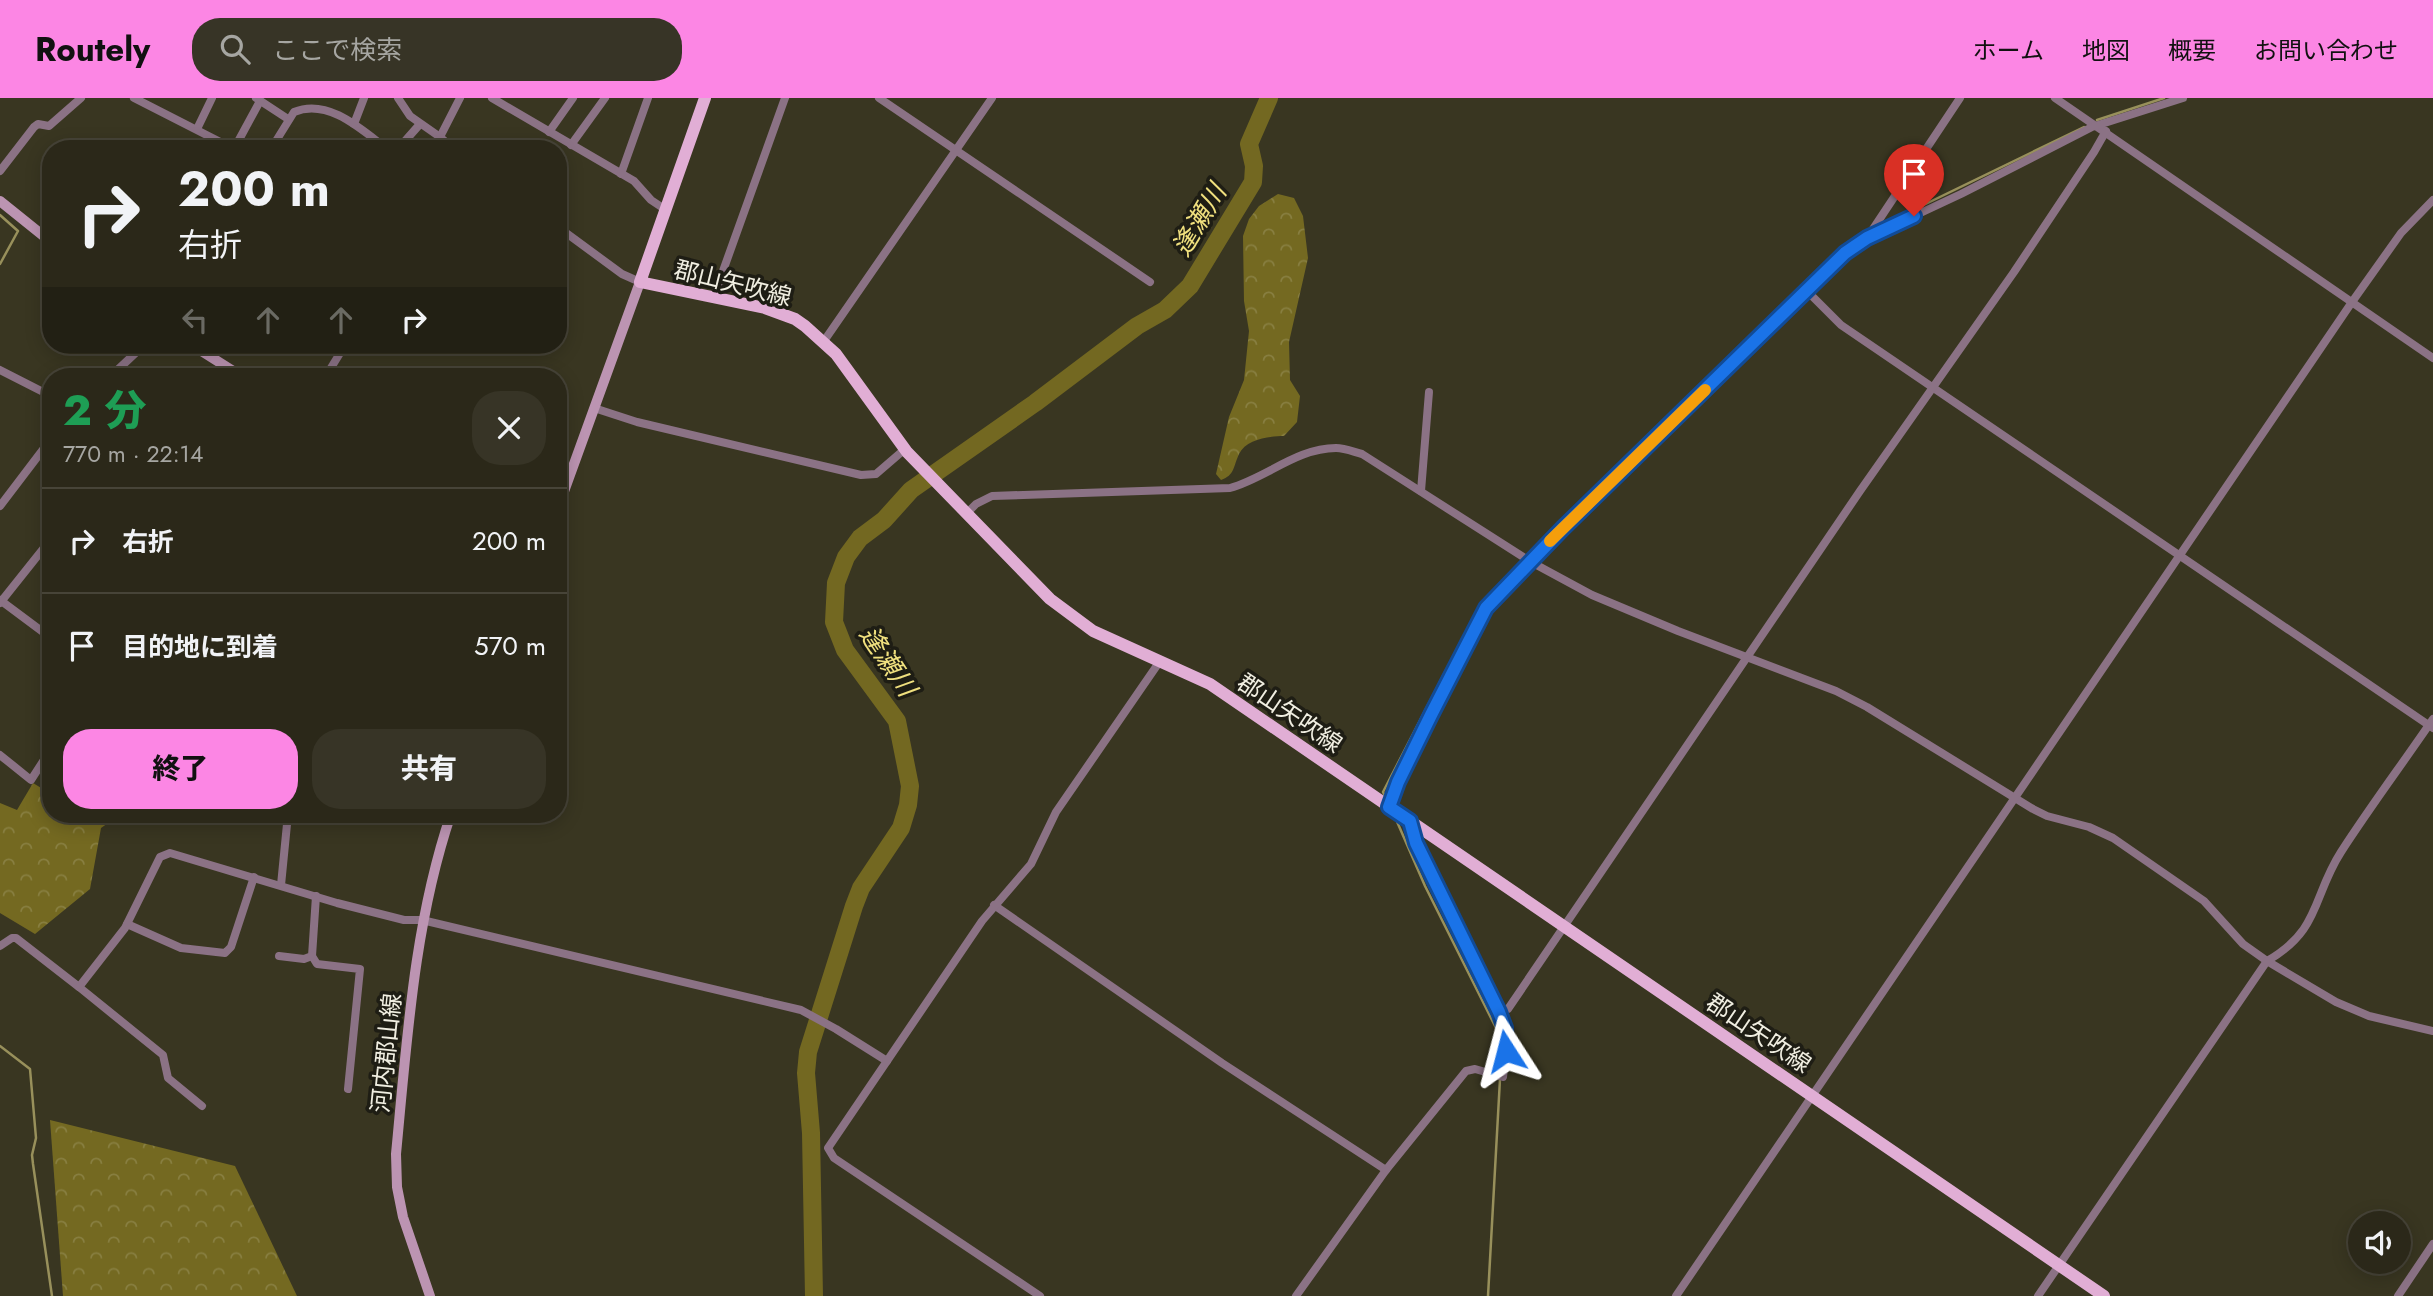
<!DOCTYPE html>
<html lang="ja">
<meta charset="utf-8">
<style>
body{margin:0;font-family:Jost,"Noto Sans JP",sans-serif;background:#373426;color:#f1f3f6;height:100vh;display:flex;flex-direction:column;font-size:26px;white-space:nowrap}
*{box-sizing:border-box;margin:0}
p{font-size:23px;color:#a6a6a2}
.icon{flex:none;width:38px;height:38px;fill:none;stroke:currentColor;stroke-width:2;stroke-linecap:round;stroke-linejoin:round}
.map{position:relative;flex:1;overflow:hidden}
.drawer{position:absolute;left:42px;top:270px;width:525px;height:455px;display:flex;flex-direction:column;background:#2b2819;border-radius:28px;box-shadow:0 4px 18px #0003,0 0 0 2px #474438}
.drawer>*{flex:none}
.guide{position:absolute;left:42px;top:42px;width:525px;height:214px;border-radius:28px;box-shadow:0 4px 18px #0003,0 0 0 2px #474438;background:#2b2819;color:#f1f3f6;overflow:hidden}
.tools{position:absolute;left:2348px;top:1113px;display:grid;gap:14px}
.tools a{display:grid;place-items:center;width:63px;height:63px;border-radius:50%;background:#2b2819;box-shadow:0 4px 18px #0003,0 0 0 2px #474438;font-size:35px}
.pin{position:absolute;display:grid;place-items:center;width:60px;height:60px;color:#fff;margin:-72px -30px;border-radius:50% 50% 50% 0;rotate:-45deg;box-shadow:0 0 7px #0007}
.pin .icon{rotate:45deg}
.me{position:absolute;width:77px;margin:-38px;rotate:351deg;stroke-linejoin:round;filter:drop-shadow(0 0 5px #0008)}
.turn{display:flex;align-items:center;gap:24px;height:147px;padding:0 21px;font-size:32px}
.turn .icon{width:91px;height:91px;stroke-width:2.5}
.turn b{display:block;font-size:49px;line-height:60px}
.lanes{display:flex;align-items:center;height:66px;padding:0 21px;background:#0003;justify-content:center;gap:35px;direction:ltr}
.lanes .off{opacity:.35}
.round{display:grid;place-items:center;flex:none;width:74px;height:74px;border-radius:28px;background:#373426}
.head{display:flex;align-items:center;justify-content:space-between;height:119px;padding:0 21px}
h1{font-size:42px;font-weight:800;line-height:52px;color:#1e9e55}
.primary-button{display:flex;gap:14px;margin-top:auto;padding:14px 21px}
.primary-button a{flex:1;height:80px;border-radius:28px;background:#fc86e4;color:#111;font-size:28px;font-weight:800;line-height:80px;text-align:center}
.primary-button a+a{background:#373426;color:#f1f3f6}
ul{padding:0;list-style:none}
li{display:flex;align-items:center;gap:21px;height:105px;padding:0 21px;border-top:2px solid #474438}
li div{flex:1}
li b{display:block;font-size:26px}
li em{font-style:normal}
header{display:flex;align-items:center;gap:42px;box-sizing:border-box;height:98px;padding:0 35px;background:#fc86e4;color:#111}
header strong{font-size:33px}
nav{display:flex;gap:38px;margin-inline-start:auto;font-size:24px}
.search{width:490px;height:63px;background:#373426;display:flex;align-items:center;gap:18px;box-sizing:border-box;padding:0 24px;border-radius:28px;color:#a6a6a2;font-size:26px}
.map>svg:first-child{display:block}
</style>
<header>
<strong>Routely</strong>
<div class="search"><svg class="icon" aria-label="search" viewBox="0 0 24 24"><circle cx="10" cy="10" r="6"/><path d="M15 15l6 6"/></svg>ここで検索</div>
<nav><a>ホーム</a><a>地図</a><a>概要</a><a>お問い合わせ</a></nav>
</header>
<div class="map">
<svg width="2433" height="1198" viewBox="0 0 2433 1198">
<defs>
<pattern id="forest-crowns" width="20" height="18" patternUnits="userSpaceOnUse" patternTransform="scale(1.75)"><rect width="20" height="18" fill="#746921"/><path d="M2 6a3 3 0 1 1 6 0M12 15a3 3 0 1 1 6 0" fill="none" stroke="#887f41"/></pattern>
</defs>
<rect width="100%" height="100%" fill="#393621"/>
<!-- forest -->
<g fill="url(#forest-crowns)">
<path d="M1278,96l16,4 9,18 5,42 -19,84 1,38 10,16 -3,26 -13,14c-15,0 -38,3 -45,18 -6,13 -4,21 -18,26l-5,-6 13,-57 15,-37 5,-49 -5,-30 -1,-65 6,-17 10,-13z"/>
<polygon points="33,685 51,696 51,716 113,716 111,723 101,730 90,791 35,836 0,815 0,705 17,712"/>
<polygon points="50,1022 235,1068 297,1198 63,1198"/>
</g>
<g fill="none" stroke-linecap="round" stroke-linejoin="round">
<!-- stream -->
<g stroke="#98905b" stroke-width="2.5">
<polyline points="2097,22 2164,0"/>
<polyline points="0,117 18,133 0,166"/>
<polyline points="1878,129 2084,29"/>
<polyline points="1807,184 1843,148 1857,140"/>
<polyline points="1386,700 1383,694 1472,522 1487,500 1796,195"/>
<polyline points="1395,719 1425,788 1502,942 1501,964"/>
<polyline points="0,948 30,971 36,1040 32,1057 33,1066 52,1198"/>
<polyline points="1488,1198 1500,981"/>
</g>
<!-- river -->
<polyline stroke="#736821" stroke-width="18" points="814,1198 811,1035 806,975 808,954 854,808 861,790 901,730 908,707 910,688 897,623 845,552 834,524 836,485 846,459 860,440 884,422 911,392 1035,305 1137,228 1165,212 1190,188 1253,84 1254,68 1249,46 1269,0"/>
<!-- street -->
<g stroke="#8b7285" stroke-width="8">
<polyline points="134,0 234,51"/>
<polyline points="256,0 288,21"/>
<polyline points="398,0 410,18 440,39"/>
<polyline points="492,0 634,83 651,102 666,112"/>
<polyline points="879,0 1150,184"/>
<polyline points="2055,0 2433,260"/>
<polyline points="354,26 364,0"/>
<polyline points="197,31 212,0"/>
<polyline points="549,34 573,0"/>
<polyline points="571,47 605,0"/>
<polyline points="234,51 260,3"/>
<path d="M271,51l23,-37c34,-14 67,17 93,37"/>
<polyline points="398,51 420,26"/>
<polyline points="454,51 440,39 460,0"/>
<polyline points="0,73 34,29 38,26 49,28 81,0"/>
<polyline points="621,76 648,0"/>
<polyline points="558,129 622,176 640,184"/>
<polyline points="1867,140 1960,0"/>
<polyline points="1807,193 1841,227 2433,630"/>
<polyline points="714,198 785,0"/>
<polyline points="824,243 992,0"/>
<polyline points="208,257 215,247"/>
<polyline points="0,272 51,298"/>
<polyline points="111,278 144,247"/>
<polyline points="326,278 345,247"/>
<polyline points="594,310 637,324 861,377 876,376 905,351"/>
<polyline points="1421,393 1429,294"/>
<polyline points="0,408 51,341"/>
<path d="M966,416l10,-10 16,-8 238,-8c36,-10 67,-40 106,-40 9,0 18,4 26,6l169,108 61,33 86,36 158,60 31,16 166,102 14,7 42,11 24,11 91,63 39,43 24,17 69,41 33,14 64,15"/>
<polyline points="0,502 51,540"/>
<polyline points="0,505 51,441"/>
<polyline points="0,657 31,682 51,651"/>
<polyline points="1389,709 1398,684 1464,551 1487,510 1563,430 1845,155 1867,140 1961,96 2092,29 2183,0"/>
<polyline points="281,787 288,716"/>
<polyline points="994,807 1222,965 1386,1072"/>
<polyline points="127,826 181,850 225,855 231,849 254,779"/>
<polyline points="0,848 12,840 16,840 79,889 125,830 160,759 170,755 337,805 404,822 422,822 801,912 836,931 887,963"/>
<polyline points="279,858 304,861 312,858 316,798"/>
<polyline points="312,858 317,866 360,871 348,991"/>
<polyline points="79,889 163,957 168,980 202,1008"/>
<polyline points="1499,914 1508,911 1860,393 2014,174 2094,54 2106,33"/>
<polyline points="1040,1198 834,1060 828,1050 982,823 1031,766 1056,714 1160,563"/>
<polyline points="1296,1198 1386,1072 1466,973 1475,971 1503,979 1506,953 1505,930 1493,902 1480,880 1416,745 1410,723"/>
<polyline points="1676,1198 2352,204 2401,135 2433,102"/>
<path d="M2038,1198l229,-335c54,-31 45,-64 74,-109 29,-45 62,-89 92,-133"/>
<polyline points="2398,1198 2433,1146"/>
</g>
<!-- secondary -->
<g stroke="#bc94b2" stroke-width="10">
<polyline points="0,103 51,144"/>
<polyline points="192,247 241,278"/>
<polyline points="558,410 640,184"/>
<path d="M430,1198l-27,-79 -6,-30 -1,-33c11,-114 18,-231 55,-340"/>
</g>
<!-- primary -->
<polyline stroke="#e1aed5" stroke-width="12" points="705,0 640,184 765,210 795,221 805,228 836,256 907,354 1050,501 1093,533 1210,586 2104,1198"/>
</g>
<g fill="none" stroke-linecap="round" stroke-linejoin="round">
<defs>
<polyline id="route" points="1506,953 1505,930 1499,914 1416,745 1410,723 1389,709 1398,684 1431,617 1486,510 1563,430 1845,155 1867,140 1914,118"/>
</defs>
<!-- route casing -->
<use href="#route" stroke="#114b97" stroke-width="18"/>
<!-- route -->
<use href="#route" stroke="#1a73e8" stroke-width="12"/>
<!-- slow -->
<polyline stroke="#f59e0b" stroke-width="12" points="1550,443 1705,292"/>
</g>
<g text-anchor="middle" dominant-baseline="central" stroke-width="7" stroke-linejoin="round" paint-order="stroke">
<!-- street labels -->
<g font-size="24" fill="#f0eee1" stroke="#1e1d14">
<text transform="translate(733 185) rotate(14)">郡山矢吹線</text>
<text transform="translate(1290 615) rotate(34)">郡山矢吹線</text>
<text transform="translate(1759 935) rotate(34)">郡山矢吹線</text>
<text transform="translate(386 955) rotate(-84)">河内郡山線</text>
</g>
<!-- water labels -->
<g font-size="26" font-style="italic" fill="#f0e07e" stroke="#1e1d14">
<text transform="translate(1199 122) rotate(-59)">逢瀬川</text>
<text transform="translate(888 563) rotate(56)">逢瀬川</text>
</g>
</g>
</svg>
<div class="tools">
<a><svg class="icon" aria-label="sound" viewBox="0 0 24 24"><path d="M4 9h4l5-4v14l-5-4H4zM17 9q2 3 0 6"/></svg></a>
</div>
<div class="pin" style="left:1914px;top:118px;background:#d93025"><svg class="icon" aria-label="arrive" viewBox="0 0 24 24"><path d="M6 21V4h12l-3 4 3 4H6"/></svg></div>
<svg class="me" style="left:1506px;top:953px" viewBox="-20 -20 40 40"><path d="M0-17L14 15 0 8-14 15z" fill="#1a73e8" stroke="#fff" stroke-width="4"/></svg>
<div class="guide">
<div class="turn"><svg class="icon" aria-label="right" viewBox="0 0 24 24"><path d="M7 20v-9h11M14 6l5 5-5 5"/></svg><div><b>200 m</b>右折</div></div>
<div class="lanes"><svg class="icon off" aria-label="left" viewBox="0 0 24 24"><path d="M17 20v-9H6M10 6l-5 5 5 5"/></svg><svg class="icon off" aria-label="ahead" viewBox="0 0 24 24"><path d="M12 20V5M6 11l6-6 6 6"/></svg><svg class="icon off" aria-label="ahead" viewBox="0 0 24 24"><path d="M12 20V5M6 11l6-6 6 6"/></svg><svg class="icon" aria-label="right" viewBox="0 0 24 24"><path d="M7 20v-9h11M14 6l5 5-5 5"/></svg></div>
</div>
<section class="drawer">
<div class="head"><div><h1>2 分</h1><p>770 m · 22:14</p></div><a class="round"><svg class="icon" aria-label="close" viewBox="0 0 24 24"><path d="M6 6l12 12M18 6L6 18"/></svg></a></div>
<ul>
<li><svg class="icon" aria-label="right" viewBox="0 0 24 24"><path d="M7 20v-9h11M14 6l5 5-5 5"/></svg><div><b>右折</b></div><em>200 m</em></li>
<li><svg class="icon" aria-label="arrive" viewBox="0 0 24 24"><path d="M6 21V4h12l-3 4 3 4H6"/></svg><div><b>目的地に到着</b></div><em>570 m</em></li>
</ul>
<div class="primary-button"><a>終了</a><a>共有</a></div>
</section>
</div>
